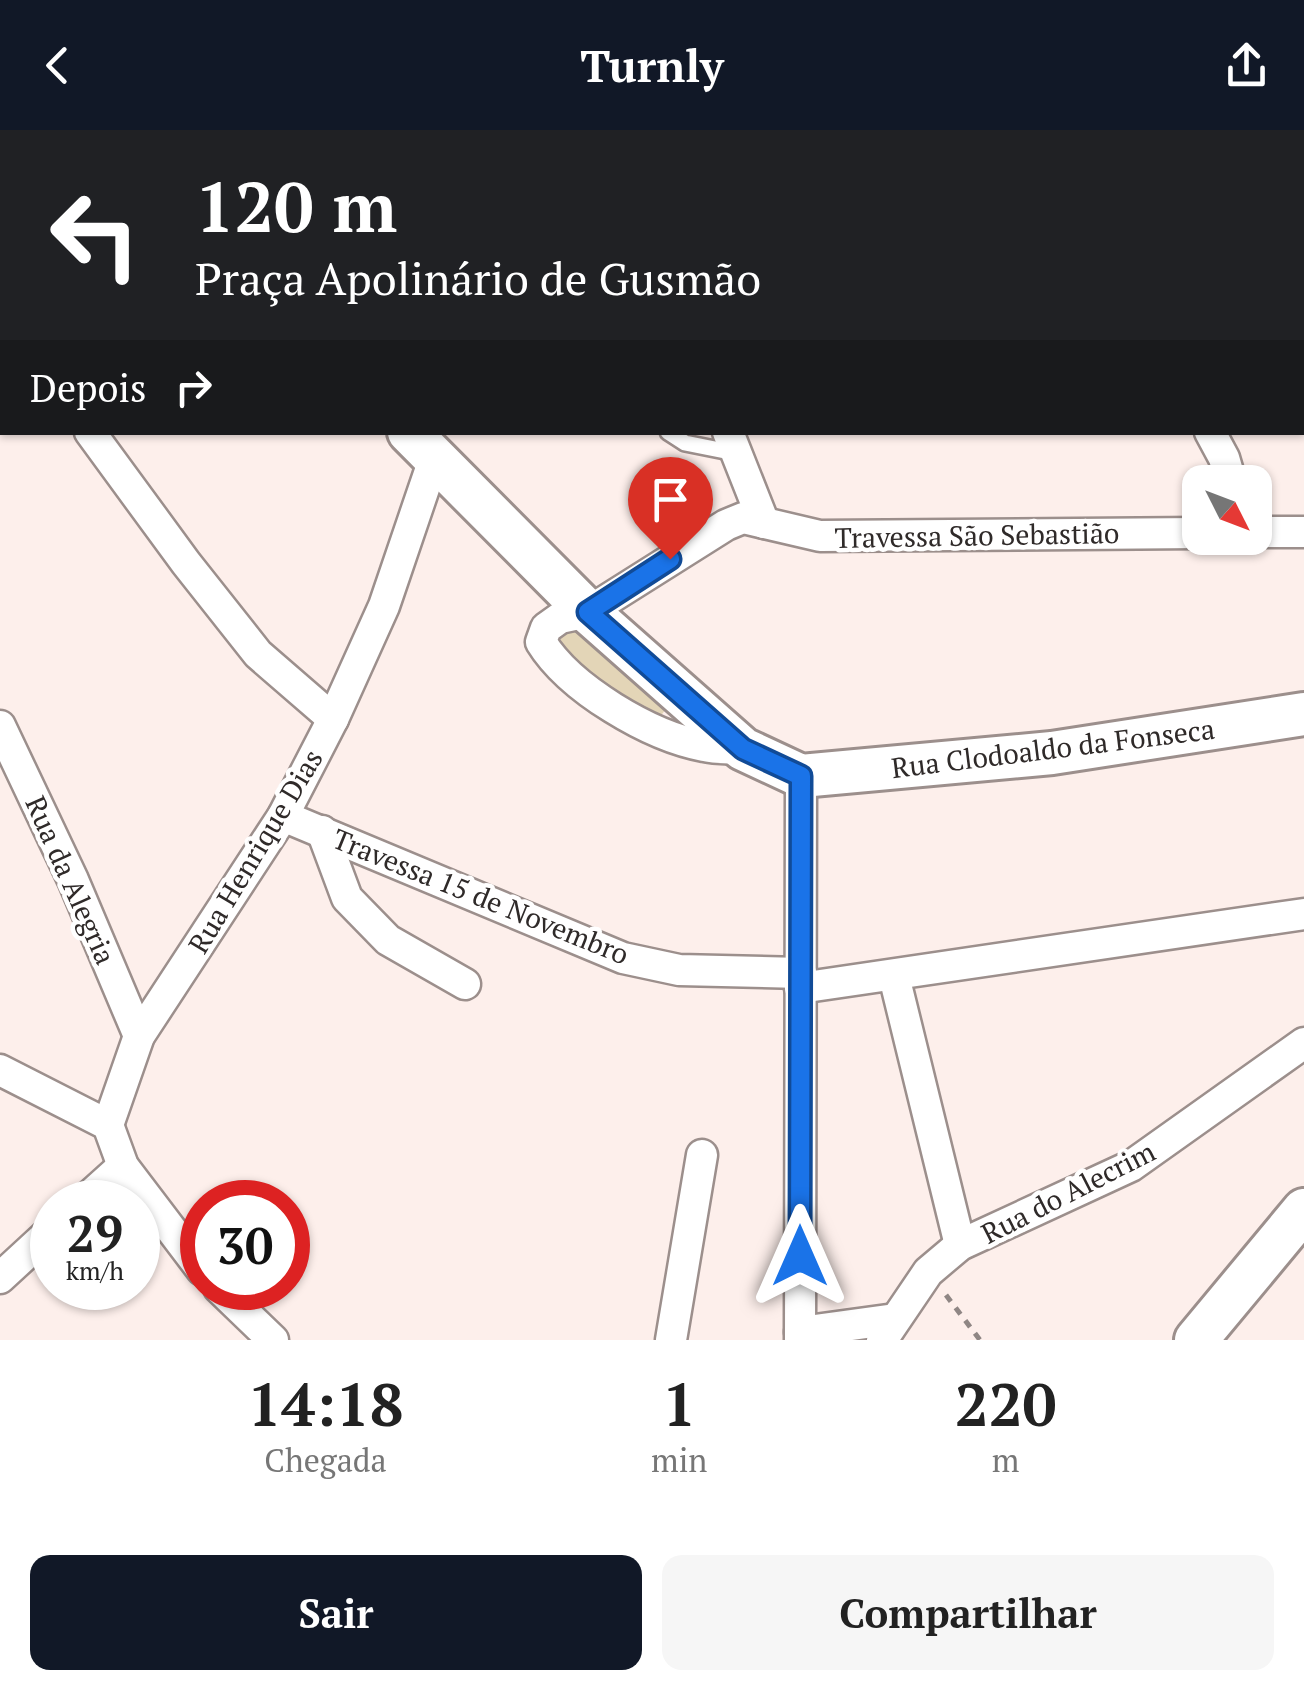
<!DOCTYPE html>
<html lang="pt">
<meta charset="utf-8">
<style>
body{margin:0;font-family:"PT Serif",serif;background:#f6f6f6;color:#222;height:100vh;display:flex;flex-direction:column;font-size:38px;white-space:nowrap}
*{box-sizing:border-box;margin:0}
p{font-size:32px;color:#767676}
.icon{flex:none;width:55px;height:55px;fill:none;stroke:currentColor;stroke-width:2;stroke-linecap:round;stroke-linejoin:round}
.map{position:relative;height:1210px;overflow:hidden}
.side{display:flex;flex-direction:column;background:#fff;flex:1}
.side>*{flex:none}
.top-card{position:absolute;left:0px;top:0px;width:1305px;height:305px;box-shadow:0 2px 8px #0004;background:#202124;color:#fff;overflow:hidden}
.needle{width:65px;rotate:132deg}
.buttons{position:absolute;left:1182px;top:335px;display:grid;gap:20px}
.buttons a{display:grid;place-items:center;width:90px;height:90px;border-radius:20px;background:#fff;box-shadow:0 2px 8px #0004;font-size:50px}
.speed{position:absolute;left:30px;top:1050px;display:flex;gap:20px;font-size:50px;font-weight:700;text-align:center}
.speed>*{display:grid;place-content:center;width:130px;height:130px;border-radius:50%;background:#fff;box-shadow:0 2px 8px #0004;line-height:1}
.speed small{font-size:25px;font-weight:400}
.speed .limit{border:15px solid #d22;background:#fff;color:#111}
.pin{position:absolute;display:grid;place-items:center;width:85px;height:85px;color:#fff;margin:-102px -42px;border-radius:50% 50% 50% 0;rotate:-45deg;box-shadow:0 0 10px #0007}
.pin .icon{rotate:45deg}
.me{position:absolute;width:110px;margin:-55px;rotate:0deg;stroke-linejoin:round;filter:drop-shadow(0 0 8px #0008)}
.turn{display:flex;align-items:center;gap:35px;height:210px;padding:0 30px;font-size:45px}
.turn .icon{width:130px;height:130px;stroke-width:2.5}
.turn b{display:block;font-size:70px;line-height:85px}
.then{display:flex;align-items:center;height:95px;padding:0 30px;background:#0003;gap:20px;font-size:38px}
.eta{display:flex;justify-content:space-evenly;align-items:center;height:170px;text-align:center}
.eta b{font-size:60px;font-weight:800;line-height:70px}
.button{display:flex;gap:20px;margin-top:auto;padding:20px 30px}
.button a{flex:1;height:115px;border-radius:20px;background:#111827;color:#fff;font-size:40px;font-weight:800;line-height:115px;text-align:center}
.button a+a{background:#f6f6f6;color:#222}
header{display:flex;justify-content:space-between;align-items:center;height:130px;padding:0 30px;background:#111827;color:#fff;font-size:45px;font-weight:800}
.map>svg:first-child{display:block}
</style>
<header><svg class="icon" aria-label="back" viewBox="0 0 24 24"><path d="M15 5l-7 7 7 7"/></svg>Turnly<svg class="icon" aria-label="share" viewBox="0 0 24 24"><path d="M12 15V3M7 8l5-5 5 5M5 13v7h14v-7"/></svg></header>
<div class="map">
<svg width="1304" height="1210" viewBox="0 0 1304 1210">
<rect width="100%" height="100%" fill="#fdefeb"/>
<!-- green -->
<polygon fill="#e3d5b7" points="575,491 670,574 655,593 551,516"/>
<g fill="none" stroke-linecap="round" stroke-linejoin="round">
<defs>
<polyline id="lane" points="668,302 685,313 735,323"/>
<g id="street">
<polyline points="470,0 473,2"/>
<polyline points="946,0 947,2"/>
<polyline points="0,181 2,184"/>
<polyline points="90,302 186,433 258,524 333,589"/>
<polyline points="728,302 764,393"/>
<polyline points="1210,302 1224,328 1231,352"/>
<polyline points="1255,402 1304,402"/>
<polyline points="0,596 73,750 139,906"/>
<path d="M743,619c-13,-1 -27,0 -39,-3 -54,-10 -134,-57 -163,-104l5,-14 14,-10 28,-6 138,-87 17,-7 77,18 380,-3"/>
<polyline points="283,686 623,828 679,840 801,843"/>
<polyline points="322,701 347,768 388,810 465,854"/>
<polyline points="894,846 960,1115"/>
<polyline points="800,858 1304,784"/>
<polyline points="0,940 108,995 123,1036 202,1140"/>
<polyline points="108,995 139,906 283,686 333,589 384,476 434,329"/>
<polyline points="83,1072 123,1036"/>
<polyline points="0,1148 52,1100"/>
<polyline points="219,1158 273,1210"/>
<polyline points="800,1202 895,1189"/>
<polyline points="671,1210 702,1025"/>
<polyline points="800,1210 801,646"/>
<polyline points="882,1210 928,1142 960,1115 1131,1036 1304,913"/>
</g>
<g id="secondary">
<polyline points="213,0 214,2"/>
<polyline points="1155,0 1156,2"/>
<polyline points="0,25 2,27"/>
<polyline points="1302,148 1304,149"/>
<polyline points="409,302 588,482 743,619 801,646 1052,623 1304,584"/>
<polyline points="1196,1210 1304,1080"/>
</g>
</defs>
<!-- lane casing -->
<use href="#lane" stroke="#9c8f8c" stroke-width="20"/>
<!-- street casing -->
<use href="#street" stroke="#9c8f8c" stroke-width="35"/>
<!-- secondary casing -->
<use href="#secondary" stroke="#9c8f8c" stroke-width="48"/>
<!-- path -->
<polyline stroke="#8f8684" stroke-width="5" stroke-dasharray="8 8" stroke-linecap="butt" points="946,1165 980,1210"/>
<!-- lane -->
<use href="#lane" stroke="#fff" stroke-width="15"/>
<!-- street -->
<use href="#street" stroke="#fff" stroke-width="30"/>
<!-- secondary -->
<use href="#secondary" stroke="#fff" stroke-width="42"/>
</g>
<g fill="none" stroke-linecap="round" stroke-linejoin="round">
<defs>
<polyline id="route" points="670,429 588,482 743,619 801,646 800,1126"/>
</defs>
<!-- route casing -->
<use href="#route" stroke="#114b97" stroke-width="25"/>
<!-- route -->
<use href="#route" stroke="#1a73e8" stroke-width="18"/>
</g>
<g text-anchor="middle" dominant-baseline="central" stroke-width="9" stroke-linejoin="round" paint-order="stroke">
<!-- street labels -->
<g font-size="28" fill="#2f2a29" stroke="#fff">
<text transform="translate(977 405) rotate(-1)">Travessa São Sebastião</text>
<text transform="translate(1053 618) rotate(-7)">Rua Clodoaldo da Fonseca</text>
<text transform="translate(255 721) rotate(-59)">Rua Henrique Dias</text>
<text transform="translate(71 750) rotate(66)">Rua da Alegria</text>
<text transform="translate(481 766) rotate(22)">Travessa 15 de Novembro</text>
<text transform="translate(1068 1062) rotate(-27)">Rua do Alecrim</text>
</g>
</g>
</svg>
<div class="buttons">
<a><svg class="needle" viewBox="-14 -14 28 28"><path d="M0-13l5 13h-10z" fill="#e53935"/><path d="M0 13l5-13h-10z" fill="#767676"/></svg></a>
</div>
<div class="speed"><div>29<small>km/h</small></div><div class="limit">30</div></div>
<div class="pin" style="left:670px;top:429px;background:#d93025"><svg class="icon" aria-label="arrive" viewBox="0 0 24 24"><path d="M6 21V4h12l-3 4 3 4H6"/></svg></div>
<svg class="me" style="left:800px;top:1126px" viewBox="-20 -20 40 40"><path d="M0-17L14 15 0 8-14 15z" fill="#1a73e8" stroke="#fff" stroke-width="4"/></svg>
<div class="top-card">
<div class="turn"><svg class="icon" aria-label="left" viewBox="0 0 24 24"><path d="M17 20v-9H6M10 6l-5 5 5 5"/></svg><div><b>120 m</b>Praça Apolinário de Gusmão</div></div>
<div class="then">Depois<svg class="icon" aria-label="right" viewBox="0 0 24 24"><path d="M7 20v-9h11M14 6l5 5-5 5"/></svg></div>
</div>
</div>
<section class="side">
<div class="eta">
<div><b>14:18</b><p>Chegada</p></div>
<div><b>1</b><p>min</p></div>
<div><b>220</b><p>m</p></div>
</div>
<div class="button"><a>Sair</a><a>Compartilhar</a></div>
</section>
